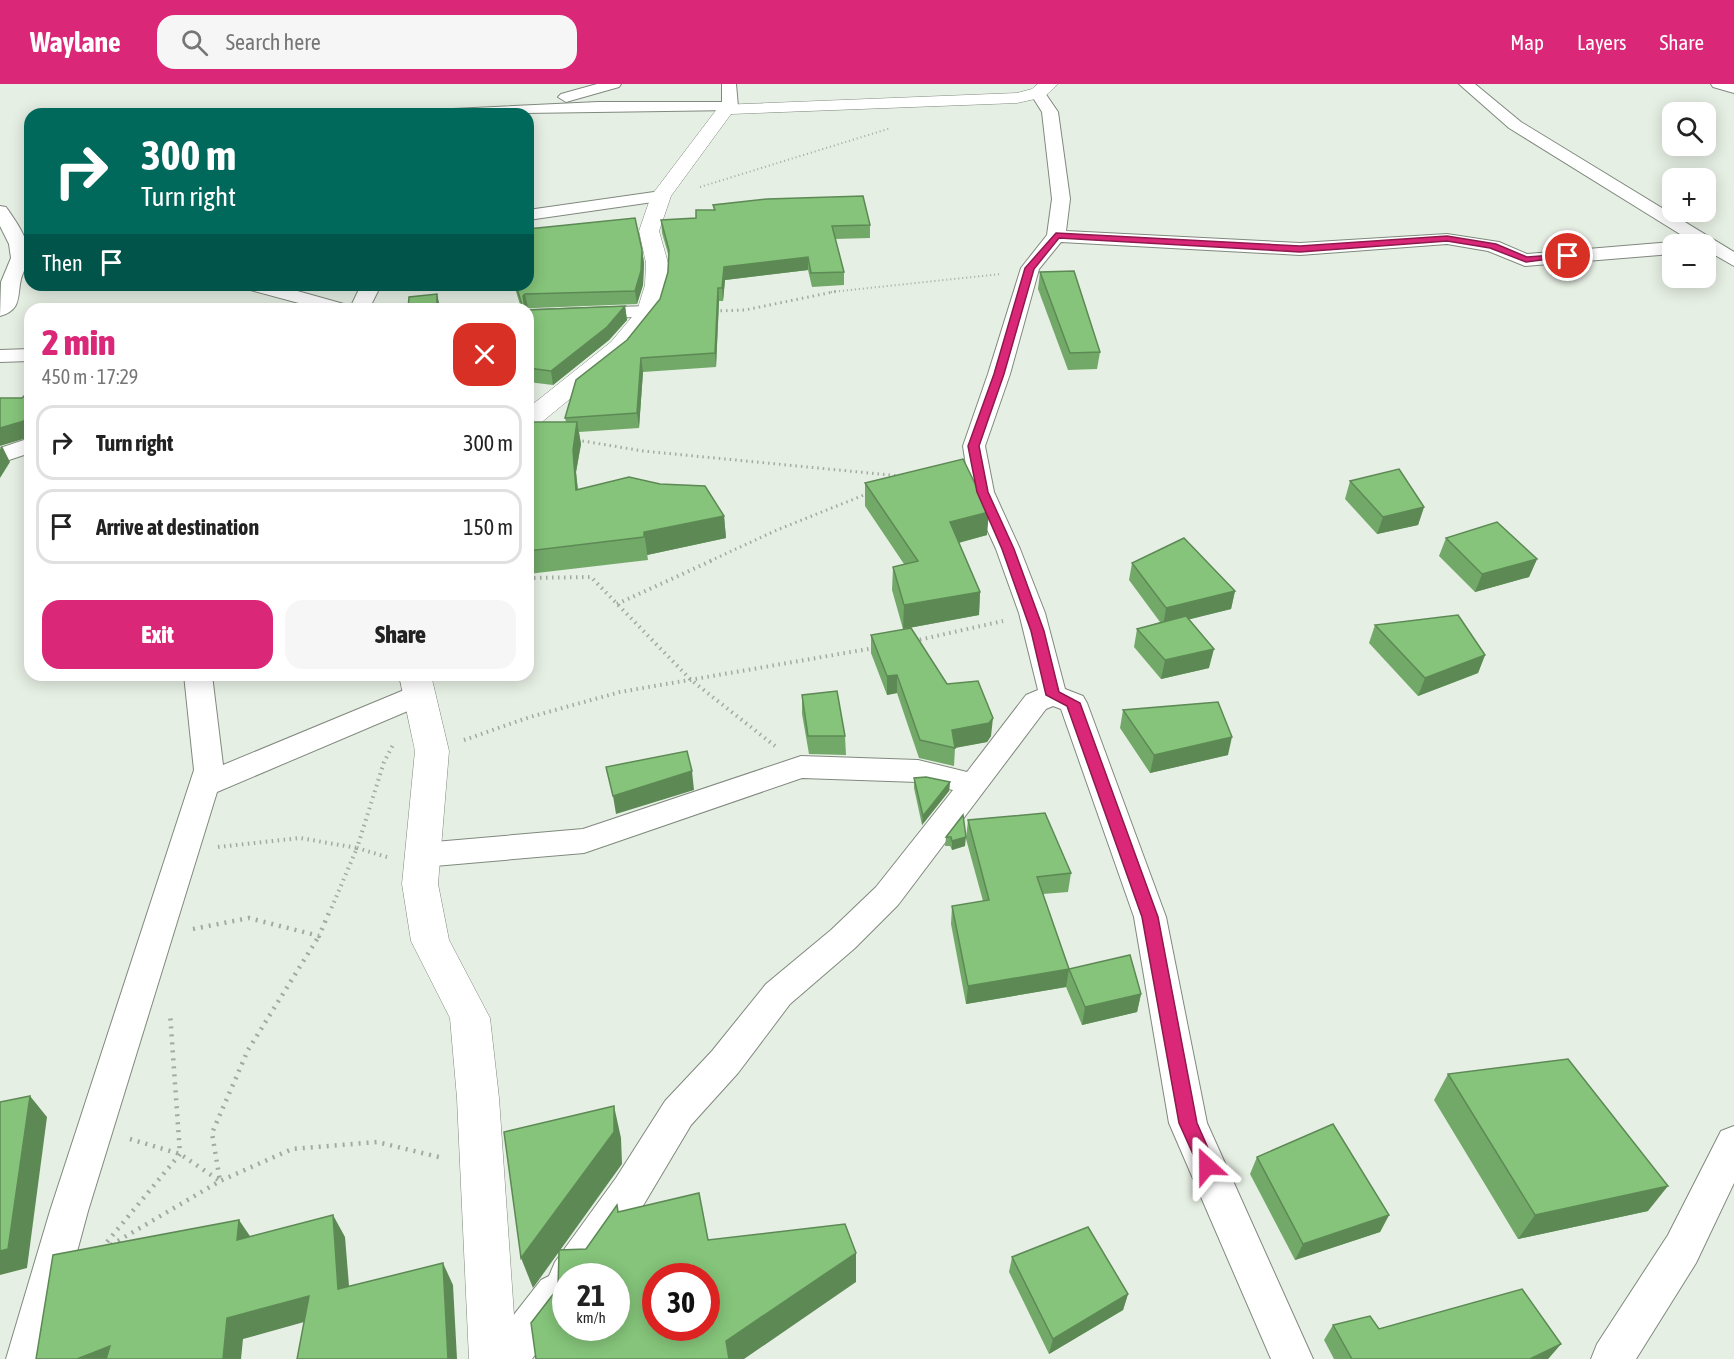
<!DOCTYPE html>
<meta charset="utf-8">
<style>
body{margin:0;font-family:"Asap Condensed",sans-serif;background:#f6f6f6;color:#222;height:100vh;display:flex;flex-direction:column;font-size:22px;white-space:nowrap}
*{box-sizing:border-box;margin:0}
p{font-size:20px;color:#767676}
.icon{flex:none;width:33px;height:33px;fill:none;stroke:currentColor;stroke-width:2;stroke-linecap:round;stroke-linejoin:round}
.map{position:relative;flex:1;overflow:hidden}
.side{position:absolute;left:24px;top:219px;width:510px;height:378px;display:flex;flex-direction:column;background:#fff;border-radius:18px;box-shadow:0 3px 15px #0003}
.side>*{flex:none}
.hud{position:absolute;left:24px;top:24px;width:510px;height:183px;border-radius:18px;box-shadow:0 3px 15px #0003;background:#00695c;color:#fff;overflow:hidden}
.controls{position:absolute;left:1662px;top:18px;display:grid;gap:12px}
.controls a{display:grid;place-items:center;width:54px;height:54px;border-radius:12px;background:#fff;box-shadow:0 3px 15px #0003;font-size:30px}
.speed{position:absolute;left:552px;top:1179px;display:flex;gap:12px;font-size:30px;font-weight:700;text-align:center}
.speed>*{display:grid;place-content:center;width:78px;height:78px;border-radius:50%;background:#fff;box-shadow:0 3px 15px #0003;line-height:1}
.speed small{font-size:15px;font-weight:400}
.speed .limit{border:9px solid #d22;background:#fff;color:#111}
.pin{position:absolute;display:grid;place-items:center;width:51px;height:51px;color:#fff;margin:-26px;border:3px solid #fff;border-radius:50%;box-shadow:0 2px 6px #0007}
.me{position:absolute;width:66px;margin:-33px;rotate:336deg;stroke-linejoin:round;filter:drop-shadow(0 0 4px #0008)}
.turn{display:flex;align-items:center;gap:21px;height:126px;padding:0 18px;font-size:27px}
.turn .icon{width:78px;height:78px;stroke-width:2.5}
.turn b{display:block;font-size:42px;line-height:51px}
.then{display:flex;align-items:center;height:57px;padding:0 18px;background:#0003;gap:12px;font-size:22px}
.round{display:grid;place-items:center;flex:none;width:63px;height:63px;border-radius:18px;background:#f6f6f6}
.headline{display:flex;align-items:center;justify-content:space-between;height:102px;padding:0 18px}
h1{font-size:36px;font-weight:800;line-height:45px;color:#db2777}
.cta{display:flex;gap:12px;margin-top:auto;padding:12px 18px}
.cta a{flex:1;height:69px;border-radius:18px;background:#db2777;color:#fff;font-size:24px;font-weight:800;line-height:69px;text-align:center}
.cta a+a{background:#f6f6f6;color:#222}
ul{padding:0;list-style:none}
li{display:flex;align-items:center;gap:18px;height:75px;margin:0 12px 9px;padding:0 6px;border:3px solid #e0e0e0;border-radius:18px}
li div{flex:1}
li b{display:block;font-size:22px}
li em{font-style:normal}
header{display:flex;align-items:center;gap:36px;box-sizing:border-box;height:84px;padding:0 30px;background:#db2777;color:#fff}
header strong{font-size:28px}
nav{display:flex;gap:33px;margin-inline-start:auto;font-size:21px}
.search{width:420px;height:54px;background:#f6f6f6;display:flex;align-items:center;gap:15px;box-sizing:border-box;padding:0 21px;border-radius:18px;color:#767676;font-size:22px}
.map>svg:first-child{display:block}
</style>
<header>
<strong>Waylane</strong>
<div class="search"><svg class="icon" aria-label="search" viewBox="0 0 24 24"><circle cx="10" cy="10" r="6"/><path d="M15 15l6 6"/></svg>Search here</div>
<nav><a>Map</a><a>Layers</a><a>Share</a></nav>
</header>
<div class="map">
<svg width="1734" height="1275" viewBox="0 0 1734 1275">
<rect width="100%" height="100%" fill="#e6efe4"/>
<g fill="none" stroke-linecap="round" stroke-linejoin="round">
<defs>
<g id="minor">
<polygon points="597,0 621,0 619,3 566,18 558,13 561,10"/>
<polygon points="722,0 736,0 738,23 735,26 445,30 453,25 598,18 722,18"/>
<polygon points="1459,0 1475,0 1521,38 1734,168 1734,182 1706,166 1706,160 1696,160 1509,44"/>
<polygon points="1711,0 1734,0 1734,9 1713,3"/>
<polygon points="1038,4 1043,6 1058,28 1070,115 1066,147 1300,159 1447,150 1499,158 1527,170 1672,158 1679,160 1672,160 1672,170 1525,182 1488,167 1447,160 1300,171 1061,158 1039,185 1010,290 985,362 994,408 1020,465 1045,529 1065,605 1083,612 1087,619 1166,833 1207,1039 1313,1275 1271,1275 1169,1039 1134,833 1061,625 1053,622 1046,625 898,821 855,864 790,920 738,989 691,1041 644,1120 593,1192 566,1192 566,1229 532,1275 485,1275 491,1260 541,1196 549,1192 555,1178 616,1094 665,1017 712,967 766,900 831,846 876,803 953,706 918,698 802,694 584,769 423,783 412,779 407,771 412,763 423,759 583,745 801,672 918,676 967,688 1026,611 1038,606 1019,529 996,465 970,408 963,362 988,290 1021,184 1047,151 1052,115 1042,28 1030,9"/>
<polygon points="661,107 670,112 667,116 528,136 528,126"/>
<path d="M0,122l6,1c9,13 19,27 22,41 3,14 -4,20 -7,31 -4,17 1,31 -21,37l1,-34 10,-24 -2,-14 -9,-18z"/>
<polygon points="244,201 276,201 351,222 361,201 381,201 369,225 321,225 247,205"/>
<polygon points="648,222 655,224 658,228 655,232 528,238 528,226"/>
<polygon points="30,265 30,277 0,278 0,266"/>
<polygon points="30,354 30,369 0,379 0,364"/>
<polygon points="184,591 212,591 223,681 409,604 419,601 429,604 433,611 429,618 217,708 88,1127 48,1275 6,1275 50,1127 194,686"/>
<polygon points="1734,1042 1734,1099 1696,1179 1636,1275 1591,1275 1597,1260 1668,1151 1721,1047"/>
</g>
<g id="tertiary">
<polygon points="1038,0 1058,0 1044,13 1017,19 731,30 671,112 659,147 668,179 667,201 659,228 627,268 537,342 528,345 528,324 611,258 637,227 645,201 646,179 639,147 651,112 720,21 1017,9 1032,5"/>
<polygon points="399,591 431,591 449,667 438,800 449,856 490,934 499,1014 517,1275 469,1275 457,1014 450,934 411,857 402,800 415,667"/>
</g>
</defs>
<!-- minor casing -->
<use href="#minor" stroke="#80897e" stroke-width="2"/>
<!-- tertiary casing -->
<use href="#tertiary" stroke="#80897e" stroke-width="1"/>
<!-- path-far3 -->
<g stroke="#a3aaa2" stroke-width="2" stroke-dasharray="1 3" stroke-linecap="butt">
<polyline points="700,103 891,44"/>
<polyline points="831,208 1001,190"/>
</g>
<!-- path-far2 -->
<g stroke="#a3aaa2" stroke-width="3" stroke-dasharray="1.5 4" stroke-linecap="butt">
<polyline points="715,227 745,226 838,207"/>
<polyline points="577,356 643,367 900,392"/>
<polyline points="710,477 777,446 869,409"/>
</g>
<!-- path-far1 -->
<g stroke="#a3aaa2" stroke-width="4" stroke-dasharray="1.5 4.5" stroke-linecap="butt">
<polyline points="528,494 591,493 691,596 775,662"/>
<polyline points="617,520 713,476"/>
<polyline points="914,557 1003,537"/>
<polyline points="464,656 530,633 620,608 874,564"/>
<polyline points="218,763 300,754 357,764 331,825"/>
<polyline points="387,773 357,764 384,678 394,659"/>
</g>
<!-- path -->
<g stroke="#a3aaa2" stroke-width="4.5" stroke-dasharray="2 6" stroke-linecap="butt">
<polyline points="193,845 249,834 319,852 331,824"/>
<polyline points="130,1055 180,1070 220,1097 212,1049 248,966 319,852"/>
<polyline points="111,1161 220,1097 292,1065 377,1058 443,1074"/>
<polyline points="102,1164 180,1070 170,929"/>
</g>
<!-- minor -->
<use href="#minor" fill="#fff" fill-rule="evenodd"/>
<!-- tertiary -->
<use href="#tertiary" fill="#fff" fill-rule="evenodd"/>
</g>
<!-- wall -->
<g fill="#72a969">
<polygon points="713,121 870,141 870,154 835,155 844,188 844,201 812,203 808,186 725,196 723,217 719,217 716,283 643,288 639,344 579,348 581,360 576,388 578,406 724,432 726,454 647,471 648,476 528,490 528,343 566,338 565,334 660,215 668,188 669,173 662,149 661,136 696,134 714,126"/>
<polygon points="642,166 644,179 643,201 637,220 509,225 521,224 514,201 528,201"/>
<polygon points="1040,188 1100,268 1097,285 1068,286 1038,205"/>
<polygon points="625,222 627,236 609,256 553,301 528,298 528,226"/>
<polygon points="1350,397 1424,423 1418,441 1377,450 1345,415"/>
<polygon points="865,399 987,451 959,459 980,508 979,531 903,545 892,506 893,483 904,480 865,422"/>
<polygon points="1446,454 1537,475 1529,493 1475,508 1439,472"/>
<polygon points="1132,479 1235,507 1231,525 1189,535 1209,584 1161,595 1134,563 1137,545 1160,538 1129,496"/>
<polygon points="1375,541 1485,571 1478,589 1418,612 1369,559"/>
<polygon points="871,551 947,600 991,652 987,658 955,664 954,682 919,674 897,609 887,611 871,569"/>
<polygon points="802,611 845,652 846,671 809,670 802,630"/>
<polygon points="1123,626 1228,671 1150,689 1120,644"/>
<polygon points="914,694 950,698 949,707 922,741 914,704"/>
<polygon points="963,731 965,762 952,766 950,762 945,762 946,753"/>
<polygon points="968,736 1071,789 1068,808 1043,810 1069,885 1141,910 1137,928 1082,941 1066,903 966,920 951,840 952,822 983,817 966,755"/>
<polygon points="1448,990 1648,1127 1518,1155 1434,1016"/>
<polygon points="1257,1073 1389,1131 1380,1148 1295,1176 1250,1090"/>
<polygon points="1012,1173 1128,1210 1123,1226 1049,1270 1009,1188"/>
<polygon points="1333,1241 1379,1245 1561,1260 1548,1275 1334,1275 1324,1256"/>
</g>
<!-- shaded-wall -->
<g fill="#5d8955">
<polygon points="642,166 644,179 643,201 637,220 635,207"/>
<polygon points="808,173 808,186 725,196 723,217 722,204 724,183"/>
<polygon points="718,204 719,217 716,283 715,269"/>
<polygon points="437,210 440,223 440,225 437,225"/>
<polygon points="525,210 528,224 527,225 525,225 523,212"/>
<polygon points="625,222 627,236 609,256 553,301 551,287"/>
<polygon points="641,274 643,288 639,344 637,329"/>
<polygon points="30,320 30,353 0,362 0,344"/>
<polygon points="577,338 581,360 576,388 580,429 576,406 573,366"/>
<polygon points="2,362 10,378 0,394 0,365"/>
<polygon points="1424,423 1418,441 1377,450 1383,433"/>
<polygon points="989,428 987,451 949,461 950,438"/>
<polygon points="724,432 726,454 647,471 648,476 644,448"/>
<polygon points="1537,475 1529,493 1475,508 1482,490"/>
<polygon points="1235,507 1231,525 1163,542 1166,524"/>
<polygon points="980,508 979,531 903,545 904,521"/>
<polygon points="1214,565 1209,584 1161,595 1165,576"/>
<polygon points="1485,571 1478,589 1418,612 1425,594"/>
<polygon points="897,591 897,609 887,611 887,592"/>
<polygon points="993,634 991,652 987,658 954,664 952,646"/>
<polygon points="1232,653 1228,671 1150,689 1154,671"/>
<polygon points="692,687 694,706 616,730 613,712"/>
<polygon points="950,698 949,707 922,741 923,732"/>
<polygon points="966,753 965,762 952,766 952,757"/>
<polygon points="1069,885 1066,903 966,920 968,902"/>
<polygon points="1141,910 1137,928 1082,941 1085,923"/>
<polygon points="30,1012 47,1033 27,1184 0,1191 0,1167"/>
<polygon points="614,1022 621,1054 622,1080 533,1204 521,1174"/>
<polygon points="1668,1102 1648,1127 1518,1155 1535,1131"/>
<polygon points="333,1131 345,1153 351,1226 338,1205"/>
<polygon points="1389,1131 1380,1148 1295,1176 1303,1160"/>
<polygon points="239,1136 254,1158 237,1156"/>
<polygon points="856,1169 856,1198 744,1275 729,1275 726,1257"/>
<polygon points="443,1179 453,1201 457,1275 448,1275"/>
<polygon points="1128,1210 1123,1226 1049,1270 1053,1255"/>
<polygon points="309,1212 322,1233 243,1255 241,1275 223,1275 227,1234"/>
<polygon points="1561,1260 1548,1275 1530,1275"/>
<polygon points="110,1262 121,1275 77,1275"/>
</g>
<!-- building -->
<g fill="#85c47a" stroke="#5d8955" stroke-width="1.5" fill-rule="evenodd">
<polygon points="863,112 870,141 832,142 844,188 811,189 808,173 724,183 722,204 718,204 715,269 641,274 637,329 565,334 576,296 627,256 660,215 668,188 669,166 661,136 696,134 696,126 715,126 713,121 767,115"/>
<polygon points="635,134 642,166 641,187 635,207 525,210 523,212 525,225 508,225 523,224 516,201 528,201 528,145"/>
<polygon points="1074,187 1100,268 1070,269 1040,188"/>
<polygon points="437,210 437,225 408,225 409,213"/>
<polygon points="625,222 607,243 551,287 528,284 528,226"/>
<polygon points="25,311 30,311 30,320 24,337 0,344 0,314 22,314"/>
<polygon points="531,338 577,338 573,366 576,406 629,393 660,400 705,402 724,432 644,448 644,453 528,467 528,343"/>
<polygon points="963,375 989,428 950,438 980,508 904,521 893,483 918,477 865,399"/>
<polygon points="1399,385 1424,423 1383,433 1350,397"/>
<polygon points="1497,438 1537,475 1482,490 1446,454"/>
<polygon points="1184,454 1235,507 1166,524 1132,479"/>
<polygon points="1458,531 1485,571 1425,594 1375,541"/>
<polygon points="1186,532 1214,565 1165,576 1137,545"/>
<polygon points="911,544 947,600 978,597 993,634 989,639 952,646 955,664 920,656 897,591 887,592 871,551"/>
<polygon points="837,607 845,652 808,652 802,611"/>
<polygon points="1218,618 1232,653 1154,671 1123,626"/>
<polygon points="687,667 692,687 613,712 606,683"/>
<polygon points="926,693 950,698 923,732 914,694"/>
<polygon points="1045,729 1071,789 1037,793 1069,885 968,902 952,822 989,816 968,736"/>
<polygon points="963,731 966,753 952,757 951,753 946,753"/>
<polygon points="1130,871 1141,910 1085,923 1069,885"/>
<polygon points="1568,975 1668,1102 1535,1131 1448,990"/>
<polygon points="30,1012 8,1165 0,1167 0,1018"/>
<polygon points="614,1022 614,1048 521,1174 504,1048"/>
<polygon points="1333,1040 1389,1131 1303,1160 1257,1073"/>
<path d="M699,1109l9,47 137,-16 11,29 -130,88 3,18h-193l-5,-36 27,-35 1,-38 27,-1 31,-44 1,7zM566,1192h50v52h-50zM656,1192h50v52h-50z"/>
<polygon points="333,1131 338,1205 443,1179 448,1275 297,1275 309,1212 227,1234 223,1275 106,1275 110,1262 77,1275 36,1275 53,1171 239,1136 237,1156"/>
<polygon points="1088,1143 1128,1210 1053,1255 1012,1173"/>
<polygon points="1522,1205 1561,1260 1530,1275 1352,1275 1333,1241 1370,1232 1379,1245"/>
</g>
<!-- route -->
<polygon fill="#db2777" stroke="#8e194d" stroke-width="1.5" points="1056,149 1300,162 1447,152 1496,160 1527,173 1568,170 1572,172 1526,178 1490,164 1447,157 1300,168 1059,154 1034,185 1004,290 979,362 988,408 1014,465 1044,547 1059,608 1080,619 1158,833 1197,1039 1216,1082 1214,1088 1207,1090 1201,1088 1179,1039 1142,833 1067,622 1046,611 1031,547 1002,465 977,408 968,362 994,290 1025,184"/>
</svg>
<div class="controls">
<a><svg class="icon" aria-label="search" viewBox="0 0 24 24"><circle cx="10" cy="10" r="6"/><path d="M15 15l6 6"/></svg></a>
<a>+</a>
<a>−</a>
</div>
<div class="speed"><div>21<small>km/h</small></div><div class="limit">30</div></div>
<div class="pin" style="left:1568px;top:172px;background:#d93025"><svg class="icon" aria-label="arrive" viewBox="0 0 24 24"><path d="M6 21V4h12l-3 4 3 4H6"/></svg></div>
<svg class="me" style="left:1207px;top:1082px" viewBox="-20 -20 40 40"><path d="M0-17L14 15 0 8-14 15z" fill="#db2777" stroke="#fff" stroke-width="4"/></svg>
<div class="hud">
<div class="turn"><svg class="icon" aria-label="right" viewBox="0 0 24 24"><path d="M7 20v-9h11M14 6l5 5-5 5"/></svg><div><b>300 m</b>Turn right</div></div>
<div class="then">Then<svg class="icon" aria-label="arrive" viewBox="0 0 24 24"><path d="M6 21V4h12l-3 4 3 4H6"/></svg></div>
</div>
<section class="side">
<div class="headline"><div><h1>2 min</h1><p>450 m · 17:29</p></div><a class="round" style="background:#d93025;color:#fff"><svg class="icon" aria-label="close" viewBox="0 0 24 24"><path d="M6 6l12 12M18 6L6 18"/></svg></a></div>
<ul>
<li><svg class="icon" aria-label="right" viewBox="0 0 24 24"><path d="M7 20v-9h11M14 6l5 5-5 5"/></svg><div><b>Turn right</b></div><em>300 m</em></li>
<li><svg class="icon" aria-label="arrive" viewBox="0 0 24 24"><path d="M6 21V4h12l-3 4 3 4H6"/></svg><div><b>Arrive at destination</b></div><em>150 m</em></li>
</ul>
<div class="cta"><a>Exit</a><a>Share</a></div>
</section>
</div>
